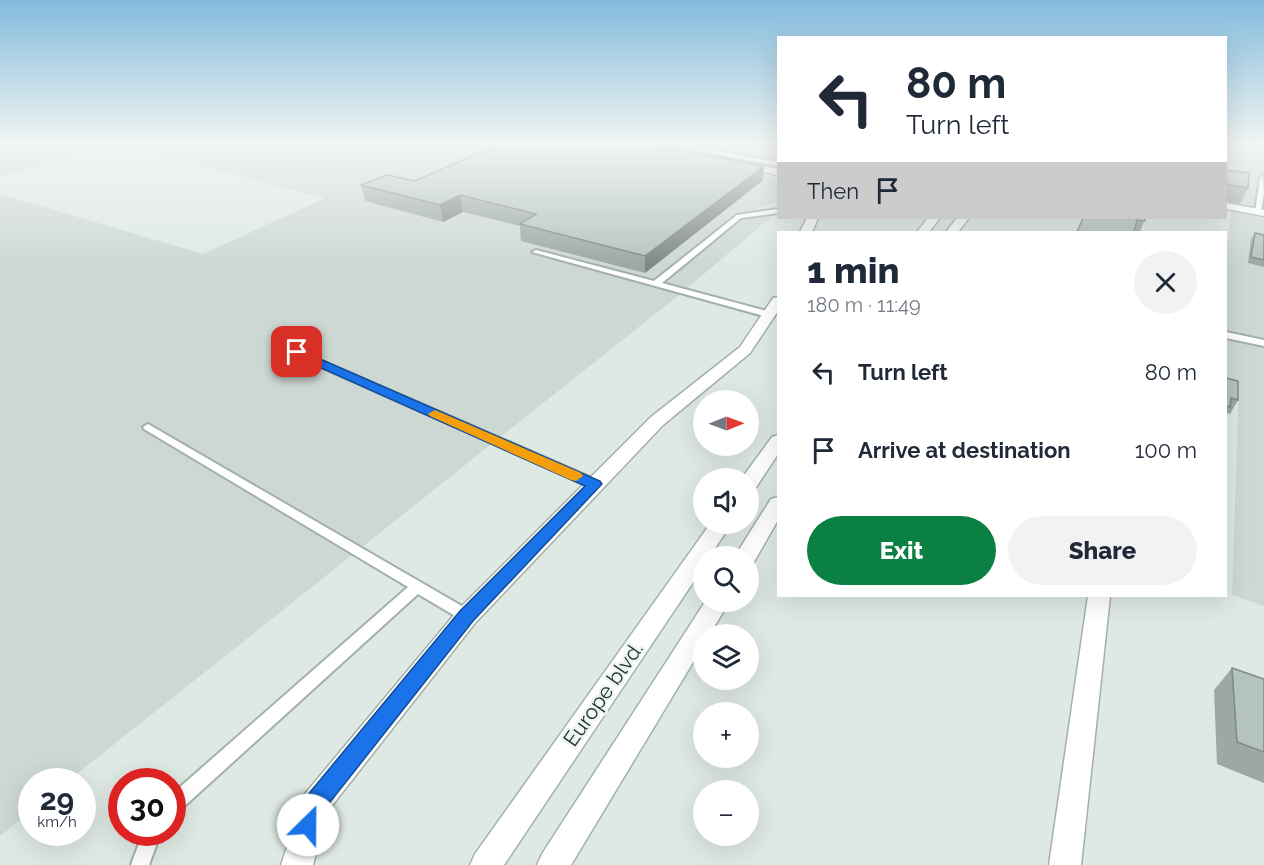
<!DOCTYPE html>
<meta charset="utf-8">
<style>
body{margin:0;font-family:Raleway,sans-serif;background:#f2f2f3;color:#1f2937;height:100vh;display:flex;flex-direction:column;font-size:22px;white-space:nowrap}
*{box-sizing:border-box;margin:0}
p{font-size:20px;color:#747a83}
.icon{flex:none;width:33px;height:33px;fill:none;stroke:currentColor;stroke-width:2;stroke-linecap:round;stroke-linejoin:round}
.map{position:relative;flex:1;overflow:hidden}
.panel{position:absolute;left:777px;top:231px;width:450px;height:366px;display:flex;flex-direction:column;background:#fff;border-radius:0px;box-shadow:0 6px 24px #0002}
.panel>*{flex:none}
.guide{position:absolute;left:777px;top:36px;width:450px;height:183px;border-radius:0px;box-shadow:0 6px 24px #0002;background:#fff;color:#1f2937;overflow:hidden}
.needle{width:39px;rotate:89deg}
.tools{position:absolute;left:693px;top:390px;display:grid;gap:12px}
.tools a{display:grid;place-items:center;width:66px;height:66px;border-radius:50%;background:#fff;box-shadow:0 6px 24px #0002;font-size:30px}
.speed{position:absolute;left:18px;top:768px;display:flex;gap:12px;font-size:30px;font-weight:700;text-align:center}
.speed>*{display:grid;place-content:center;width:78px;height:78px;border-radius:50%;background:#fff;box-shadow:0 6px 24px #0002;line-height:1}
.speed small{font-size:15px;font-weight:400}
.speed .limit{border:9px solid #d22;background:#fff;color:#111}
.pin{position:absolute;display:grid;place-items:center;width:51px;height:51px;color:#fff;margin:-26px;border-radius:12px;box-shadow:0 3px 9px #0006}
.me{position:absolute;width:66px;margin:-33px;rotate:23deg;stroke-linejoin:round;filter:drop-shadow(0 0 4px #0008)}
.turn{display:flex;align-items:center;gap:21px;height:126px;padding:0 30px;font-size:27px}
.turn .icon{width:78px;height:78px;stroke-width:2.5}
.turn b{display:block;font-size:42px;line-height:51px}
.then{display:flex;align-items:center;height:57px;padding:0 30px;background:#0003;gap:12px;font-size:22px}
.round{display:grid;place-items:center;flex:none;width:63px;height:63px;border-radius:32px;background:#f2f2f3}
.head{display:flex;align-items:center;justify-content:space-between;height:102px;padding:0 30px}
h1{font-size:36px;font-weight:800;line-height:45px}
.primary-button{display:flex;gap:12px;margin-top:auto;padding:12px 30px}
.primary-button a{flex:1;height:69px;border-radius:36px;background:#0b8043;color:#fff;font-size:24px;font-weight:800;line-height:69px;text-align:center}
.primary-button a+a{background:#f2f2f3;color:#1f2937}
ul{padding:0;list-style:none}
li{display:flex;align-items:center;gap:18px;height:78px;padding:0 30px}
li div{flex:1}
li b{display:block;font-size:22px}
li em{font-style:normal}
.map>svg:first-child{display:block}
</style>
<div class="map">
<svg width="1264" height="865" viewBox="0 0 1264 865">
<rect width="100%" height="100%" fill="#dfe9e4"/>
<!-- built -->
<g fill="#ced8d3">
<polygon points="0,144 110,144 0,177"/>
<polygon points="115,144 601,144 777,178 778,202 755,208 770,218 684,291 68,781 32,782 31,811 0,836 0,194 203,254 325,198"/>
<polygon points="649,144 778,144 778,161 772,167"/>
<polygon points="1226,144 1264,144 1264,210 1226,203"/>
<polygon points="1231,212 1264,218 1264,606 1232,595 1239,381 1226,378 1226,252"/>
</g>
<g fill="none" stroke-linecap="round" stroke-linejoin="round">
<defs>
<g id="lane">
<polygon points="665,144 679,144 778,162 778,166"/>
<polygon points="1263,176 1264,192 1261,212 1258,214 1255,212 1260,178"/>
<polygon points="778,209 778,213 741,218 662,283 774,313 774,317 771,318 532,252 536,250 654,281 737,215"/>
<polygon points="1226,332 1264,340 1264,346 1226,338"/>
<polygon points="297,350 599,481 601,484 599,487 591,487 294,355 292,353 294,351"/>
<polygon points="148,424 472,612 474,616 472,620 467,622 462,620 418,594 178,812 172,814 172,794 408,587 144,429 143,427"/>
<polygon points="143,832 161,832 149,865 131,865"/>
</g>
<g id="street">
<polygon points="740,162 778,169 778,175 737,167 735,165"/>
<polygon points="1226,203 1264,210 1264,216 1226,209"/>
<polygon points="807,218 818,218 812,232 800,232"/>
<polygon points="778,297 778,311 750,353 663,425 475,623 327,812 313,865 281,865 304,795 459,609 651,417 740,347 773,298"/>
<polygon points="1088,596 1110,596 1081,865 1049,865"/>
</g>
<g id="secondary">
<polygon points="928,218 940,218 929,232 917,232"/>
<polygon points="957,218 969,218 958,232 946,232"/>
<polygon points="778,435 778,454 755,489 748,490 748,478 742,478 772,437"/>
<polygon points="778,497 778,520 754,562 748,563 748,556 735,556 771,499"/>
<polygon points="710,524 731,524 710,556 704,556 704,566 504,865 470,865 475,854"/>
<polygon points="705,602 729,602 710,634 704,634 704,644 571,865 537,865 542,854"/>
</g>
</defs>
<!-- lane casing -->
<use href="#lane" stroke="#a3b0aa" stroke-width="4"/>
<!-- street casing -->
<use href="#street" stroke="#a3b0aa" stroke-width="3"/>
<!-- secondary casing -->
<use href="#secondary" stroke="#a0b3ab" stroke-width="3"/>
<!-- lane -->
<use href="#lane" fill="#fff" fill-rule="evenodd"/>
<!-- street -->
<use href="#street" fill="#fff" fill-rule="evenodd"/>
<!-- secondary -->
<use href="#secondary" fill="#fff" fill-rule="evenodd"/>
</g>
<!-- wall -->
<g fill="#9ca8a3">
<polygon points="764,166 762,181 645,273 521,241 520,226 463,212 443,222 365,201 361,185 415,181"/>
<polygon points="1226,170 1248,188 1240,204 1226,201"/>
<polygon points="1145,218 1140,232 1077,232"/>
<polygon points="1255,233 1264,235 1264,267 1248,263 1251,239"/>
<polygon points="1226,378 1238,400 1230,414 1227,413 1226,415"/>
<polygon points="1232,668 1264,679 1264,783 1217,764 1214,690"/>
</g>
<!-- shaded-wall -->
<g fill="#7f8884">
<polygon points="764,166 762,181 645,273 645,256"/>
<polygon points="460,195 463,212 443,222 440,205"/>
</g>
<!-- building -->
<g fill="#b5c3bd" stroke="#7f8884" stroke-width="1.5">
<polygon points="499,144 647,144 764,166 645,256 520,224 536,214 460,195 440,205 361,185 387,175 415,181"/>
<polygon points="1226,170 1249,173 1248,188 1226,184"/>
<polygon points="1083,218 1145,218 1145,221 1137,220 1134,232 1077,232"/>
<polygon points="1255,233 1264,235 1264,260 1251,257"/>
<polygon points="1226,378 1238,381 1238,400 1231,398 1230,407 1226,406"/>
<polygon points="1232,668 1264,679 1264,752 1237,742"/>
</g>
<!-- sky -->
<linearGradient id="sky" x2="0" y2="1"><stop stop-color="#83bbdc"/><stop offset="0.54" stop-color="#f1f5f3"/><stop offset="1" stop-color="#f1f5f3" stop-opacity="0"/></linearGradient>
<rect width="1264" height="266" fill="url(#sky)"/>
<!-- route -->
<polygon fill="#1a73e8" stroke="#114b97" stroke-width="1.5" points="297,349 600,481 602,484 473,621 323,811 316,833 308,837 300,833 297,825 306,797 460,611 585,486 292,355 291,352"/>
<!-- slow -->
<polygon fill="#f59e0b" points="435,410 581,473 583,476 576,481 571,480 430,416 428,414"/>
<g text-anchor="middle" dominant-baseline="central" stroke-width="5" stroke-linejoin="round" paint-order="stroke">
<!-- near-street labels -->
<g font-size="21" fill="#223730" stroke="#eff6f2">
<text transform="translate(603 694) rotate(-55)">Europe blvd.</text>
</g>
</g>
</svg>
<div class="tools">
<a><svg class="needle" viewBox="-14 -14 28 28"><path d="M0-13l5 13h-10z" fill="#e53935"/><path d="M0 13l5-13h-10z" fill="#747a83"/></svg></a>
<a><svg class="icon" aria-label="sound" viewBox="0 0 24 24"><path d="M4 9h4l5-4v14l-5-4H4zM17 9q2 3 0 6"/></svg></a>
<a><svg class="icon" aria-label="search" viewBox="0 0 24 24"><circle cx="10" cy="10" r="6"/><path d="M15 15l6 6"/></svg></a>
<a><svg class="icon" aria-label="layers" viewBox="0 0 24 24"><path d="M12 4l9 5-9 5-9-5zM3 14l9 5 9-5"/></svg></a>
<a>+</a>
<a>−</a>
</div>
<div class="speed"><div>29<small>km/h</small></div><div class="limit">30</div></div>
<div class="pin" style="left:297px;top:352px;background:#d93025"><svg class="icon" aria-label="arrive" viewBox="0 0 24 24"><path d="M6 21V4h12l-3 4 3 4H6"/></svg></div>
<svg class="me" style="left:308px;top:825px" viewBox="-20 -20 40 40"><circle r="19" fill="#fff"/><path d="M0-13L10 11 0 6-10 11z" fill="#1a73e8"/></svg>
<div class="guide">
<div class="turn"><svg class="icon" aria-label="left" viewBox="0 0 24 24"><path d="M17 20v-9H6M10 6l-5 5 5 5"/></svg><div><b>80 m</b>Turn left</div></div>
<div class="then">Then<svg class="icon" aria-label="arrive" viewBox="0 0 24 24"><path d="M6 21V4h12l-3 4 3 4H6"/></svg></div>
</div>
<section class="panel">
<div class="head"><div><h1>1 min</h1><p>180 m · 11:49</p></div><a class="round"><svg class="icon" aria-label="close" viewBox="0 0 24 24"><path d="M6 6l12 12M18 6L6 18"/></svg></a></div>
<ul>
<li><svg class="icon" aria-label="left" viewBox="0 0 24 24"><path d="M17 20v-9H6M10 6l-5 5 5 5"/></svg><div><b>Turn left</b></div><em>80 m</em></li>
<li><svg class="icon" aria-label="arrive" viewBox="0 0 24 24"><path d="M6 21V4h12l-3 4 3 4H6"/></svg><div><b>Arrive at destination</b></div><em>100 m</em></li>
</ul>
<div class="primary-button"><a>Exit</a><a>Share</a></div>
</section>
</div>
